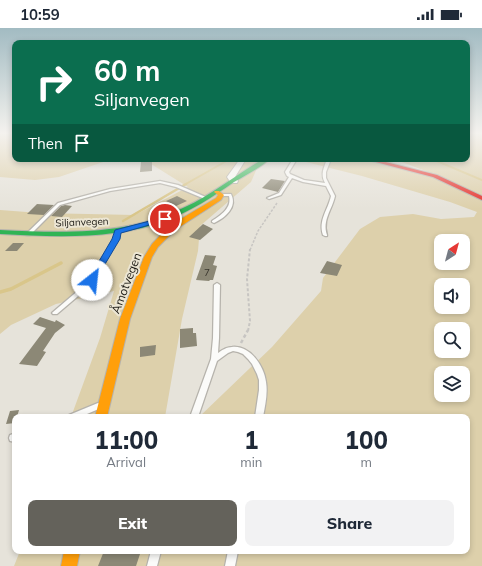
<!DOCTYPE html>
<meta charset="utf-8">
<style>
body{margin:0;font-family:Mulish,sans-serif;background:#f2f2f3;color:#1f2937;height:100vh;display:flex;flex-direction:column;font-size:15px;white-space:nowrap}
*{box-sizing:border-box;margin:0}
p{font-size:13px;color:#747a83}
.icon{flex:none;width:22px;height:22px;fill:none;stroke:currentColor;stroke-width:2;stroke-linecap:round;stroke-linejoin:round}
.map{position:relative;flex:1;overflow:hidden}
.side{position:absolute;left:12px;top:386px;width:458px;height:140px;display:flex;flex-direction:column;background:#fff;border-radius:8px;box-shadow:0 2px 6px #0003}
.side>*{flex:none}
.guide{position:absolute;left:12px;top:12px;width:458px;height:122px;border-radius:8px;box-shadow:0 2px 6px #0003;background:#0b6e4f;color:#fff;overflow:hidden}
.needle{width:26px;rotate:36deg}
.controls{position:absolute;left:434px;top:206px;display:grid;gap:8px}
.controls a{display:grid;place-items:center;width:36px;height:36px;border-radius:8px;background:#fff;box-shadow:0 2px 6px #0003;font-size:20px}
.pin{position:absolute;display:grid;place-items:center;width:34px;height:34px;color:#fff;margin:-17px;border:2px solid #fff;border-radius:50%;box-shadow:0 1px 4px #0007}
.me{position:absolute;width:44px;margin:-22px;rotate:29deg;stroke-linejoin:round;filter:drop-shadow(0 0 3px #0008)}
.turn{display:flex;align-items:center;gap:14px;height:84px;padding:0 16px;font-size:18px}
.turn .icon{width:52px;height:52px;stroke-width:2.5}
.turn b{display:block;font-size:28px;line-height:34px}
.then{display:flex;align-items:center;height:38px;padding:0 16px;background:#0003;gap:8px;font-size:15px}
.eta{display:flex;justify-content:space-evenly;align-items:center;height:68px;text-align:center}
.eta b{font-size:24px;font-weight:800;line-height:28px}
.action{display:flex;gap:8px;margin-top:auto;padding:8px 16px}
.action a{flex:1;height:46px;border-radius:8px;background:#64625b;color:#fff;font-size:16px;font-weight:800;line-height:46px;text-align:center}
.action a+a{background:#f2f2f3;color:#1f2937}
.status{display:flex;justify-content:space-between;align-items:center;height:28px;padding:0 20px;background:#fff;direction:ltr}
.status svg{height:11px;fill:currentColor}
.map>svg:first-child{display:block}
</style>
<div class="status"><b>10:59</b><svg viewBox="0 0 49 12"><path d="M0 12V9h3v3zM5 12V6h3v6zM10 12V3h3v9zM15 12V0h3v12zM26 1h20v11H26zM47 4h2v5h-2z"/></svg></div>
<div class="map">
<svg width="482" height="538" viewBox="0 0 482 538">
<rect width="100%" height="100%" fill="#e6e3da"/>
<!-- green -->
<g fill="#ddd0ab" fill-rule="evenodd">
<polygon points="0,105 15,105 15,131 112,131 59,149 35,152 0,149"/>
<path d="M467,105h15v433h-468l6,-15h447v-134h-268l73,-70 49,-56 2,-13 37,-49 20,-12 33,-3 28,5 33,-2 3,-5 -27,-10 -88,-26 -60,-15 -35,-2h101l63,14 -37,-14h73zM441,213h22v22h-22zM441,257h22v22h-22zM441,301h22v22h-22zM441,345h22v22h-22z"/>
<polygon points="143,131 261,131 251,154 200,198 198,223 182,291 165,389 71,389 100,310 114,263 56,276 11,297 0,306 0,182 40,185 135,187 188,159"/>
</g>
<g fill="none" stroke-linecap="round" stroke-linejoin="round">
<!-- stream-far2 -->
<g stroke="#d9c68a" stroke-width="2">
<polyline points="432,131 482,152"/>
<polyline points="184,157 230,131"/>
</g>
<!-- stream-far1 -->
<polyline stroke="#d9c68a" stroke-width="2.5" points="123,193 186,156"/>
<!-- stream -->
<polyline stroke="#d9c68a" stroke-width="3.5" points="0,264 11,261 61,235"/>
</g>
<!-- building -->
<g fill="#8c8876">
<polygon points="141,134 152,134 152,143 140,144"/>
<polygon points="271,151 285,153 278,164 262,160"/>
<polygon points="177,168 187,173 176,178 166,173"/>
<polygon points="37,176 54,177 44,187 27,186"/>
<polygon points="65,177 72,178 62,189 51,188 61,178"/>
<polygon points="203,196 213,201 200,212 189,209"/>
<polygon points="13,215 24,215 17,223 5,223"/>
<polygon points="205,227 216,228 213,237 217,238 213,252 210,252 209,253 196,252"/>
<polygon points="327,233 342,237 337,248 320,245"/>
<polygon points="40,289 55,294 56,292 65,297 55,305 43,323 46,324 37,338 19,336 46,300 33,296"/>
<polygon points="193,300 193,305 196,305 197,318 180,320 180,301"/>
<polygon points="156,317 155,327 140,329 140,319"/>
<polygon points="19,382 17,389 15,389 15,395 6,396 10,383"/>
<polygon points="104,523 141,523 136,538 98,538"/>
</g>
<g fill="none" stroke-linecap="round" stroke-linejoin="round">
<defs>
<g id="lane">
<path d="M293,131h4l-8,13 1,2 14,6 21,3c-5,-9 -1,-15 2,-24h4l-5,13v6l9,18c-3,14 -13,24 -8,39v1h-2l-2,-1c-5,-15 5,-25 8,-39l-5,-10 -23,-4 -11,-4 -11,17 -12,4 -2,-1 12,-5 10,-16 -2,-1 -2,-4z"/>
<polygon points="160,153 178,157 208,170 205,171 176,159 160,155 110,163 60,177 30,207 26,207 26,206 58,175 110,161"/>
<path d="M220,166h11c7,13 -6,24 -17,29l-2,-1v-1c9,-6 20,-13 17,-25h-9z"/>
<polygon points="116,202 120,202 120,203 118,211 94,253 84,263 57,286 53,286 52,285 53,284 80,261 90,251 114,211"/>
<path d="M217,255l3,2 -1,53 -1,15c4,-3 9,-6 14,-6 18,-2 32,19 34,35 2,12 -1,24 -3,35h-8l4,-27v-10l-2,-6 -5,-10 -4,-5 -5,-5 -5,-2 -5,-1 -5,2 -11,8 -19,56h-8l21,-58 2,-21 1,-53z"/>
<polygon points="98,375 101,376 102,378 101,380 80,389 68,389 69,387"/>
<polygon points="13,406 15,406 15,414 10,413 9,410 10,407"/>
<polygon points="151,523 161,523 157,538 147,538"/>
<polygon points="228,523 238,523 235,538 225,538"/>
</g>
<polygon id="street" points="240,131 246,131 235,149 238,153 237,155 231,155 227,149"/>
<path id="fast" d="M263,131h7c-10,9 -24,16 -36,23 -21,15 -42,28 -66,38 -53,20 -112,17 -168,14v-4c63,3 128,6 185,-23 28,-13 52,-33 78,-48z"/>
<g id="slow">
<polygon points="215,163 219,163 224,167 221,172 175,202 158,219 152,229 130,291 107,389 95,389 120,291 144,229 152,216 169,198 216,170 218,167 214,164"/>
<polygon points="64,523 80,523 77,538 61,538"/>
</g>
<polygon id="jam" points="364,131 374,131 437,147 482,168 482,172 433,149"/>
</defs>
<!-- lane casing -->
<use href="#lane" stroke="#b6b3ac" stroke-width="2.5"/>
<!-- street casing -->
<use href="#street" stroke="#b6b3ac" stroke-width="2"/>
<!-- fast casing -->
<use href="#fast" stroke="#b6b3ac" stroke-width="2"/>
<!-- slow casing -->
<use href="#slow" stroke="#b6b3ac" stroke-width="2"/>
<!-- jam casing -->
<use href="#jam" stroke="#b6b3ac" stroke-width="2"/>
<!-- path-far3 -->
<polyline stroke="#c7c5c2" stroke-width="1" stroke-dasharray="2 1" stroke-linecap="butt" points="205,131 208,133 217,131"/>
<!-- path-far2 -->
<polyline stroke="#c7c5c2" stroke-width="1.5" stroke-dasharray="2.5 1.5" stroke-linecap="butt" points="250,222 258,203 277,175"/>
<!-- path-far1 -->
<polyline stroke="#c7c5c2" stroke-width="2" stroke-dasharray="3 2" stroke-linecap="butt" points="248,303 250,293 247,251 250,221"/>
<!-- path -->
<polyline stroke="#c7c5c2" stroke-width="2.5" stroke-dasharray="3.5 2.5" stroke-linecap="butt" points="241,315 248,302"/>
<!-- lane -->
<use href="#lane" fill="#fbfbf9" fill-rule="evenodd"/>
<!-- street -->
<use href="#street" fill="#fbfbf9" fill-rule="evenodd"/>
<!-- fast -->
<use href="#fast" fill="#30b455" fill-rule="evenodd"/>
<!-- slow -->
<use href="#slow" fill="#ff9f0a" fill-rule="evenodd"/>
<!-- jam -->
<use href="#jam" fill="#e5322d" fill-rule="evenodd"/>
</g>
<!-- sky -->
<linearGradient id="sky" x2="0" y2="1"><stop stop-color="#a2bbc2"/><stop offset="0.58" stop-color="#f4f2ee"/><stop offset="1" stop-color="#f4f2ee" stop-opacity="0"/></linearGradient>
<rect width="482" height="181" fill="url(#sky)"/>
<!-- route -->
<polygon fill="#1a73e8" stroke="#114b97" points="165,189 168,191 167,192 121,205 120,211 95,253 89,253 88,252 112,211 115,202"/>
<g text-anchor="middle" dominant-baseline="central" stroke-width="4" stroke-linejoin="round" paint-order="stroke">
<!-- far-street labels -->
<g font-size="10" fill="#1e1c16" stroke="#ece6d4">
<text transform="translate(82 194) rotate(-2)">Siljanvegen</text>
</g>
<!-- number labels -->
<g font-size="10" fill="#3a372e">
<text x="207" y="244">7</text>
</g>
<!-- street labels -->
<g font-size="12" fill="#1e1c16" stroke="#ece6d4">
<text transform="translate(126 255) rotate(-69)">Åmotvegen</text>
</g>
</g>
</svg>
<div class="controls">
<a><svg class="needle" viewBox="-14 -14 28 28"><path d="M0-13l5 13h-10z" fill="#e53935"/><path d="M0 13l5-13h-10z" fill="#747a83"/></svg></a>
<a><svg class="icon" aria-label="sound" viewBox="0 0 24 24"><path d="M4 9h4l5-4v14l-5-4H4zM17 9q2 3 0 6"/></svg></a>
<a><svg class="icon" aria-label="search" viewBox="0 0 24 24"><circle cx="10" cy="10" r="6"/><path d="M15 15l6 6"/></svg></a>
<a><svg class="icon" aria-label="layers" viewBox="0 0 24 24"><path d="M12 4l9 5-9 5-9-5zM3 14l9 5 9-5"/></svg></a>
</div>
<div class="pin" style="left:165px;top:191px;background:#d93025"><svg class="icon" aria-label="arrive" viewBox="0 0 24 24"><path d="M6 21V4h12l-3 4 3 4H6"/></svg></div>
<svg class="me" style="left:92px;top:252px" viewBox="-20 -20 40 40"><circle r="19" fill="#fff"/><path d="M0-13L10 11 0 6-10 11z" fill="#1a73e8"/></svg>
<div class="guide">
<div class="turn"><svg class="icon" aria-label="right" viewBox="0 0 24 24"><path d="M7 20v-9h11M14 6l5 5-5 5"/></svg><div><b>60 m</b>Siljanvegen</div></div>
<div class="then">Then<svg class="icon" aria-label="arrive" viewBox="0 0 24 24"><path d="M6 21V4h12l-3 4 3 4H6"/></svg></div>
</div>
<section class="side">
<div class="eta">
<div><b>11:00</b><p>Arrival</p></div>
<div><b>1</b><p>min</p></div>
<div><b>100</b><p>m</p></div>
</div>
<div class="action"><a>Exit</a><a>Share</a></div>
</section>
</div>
